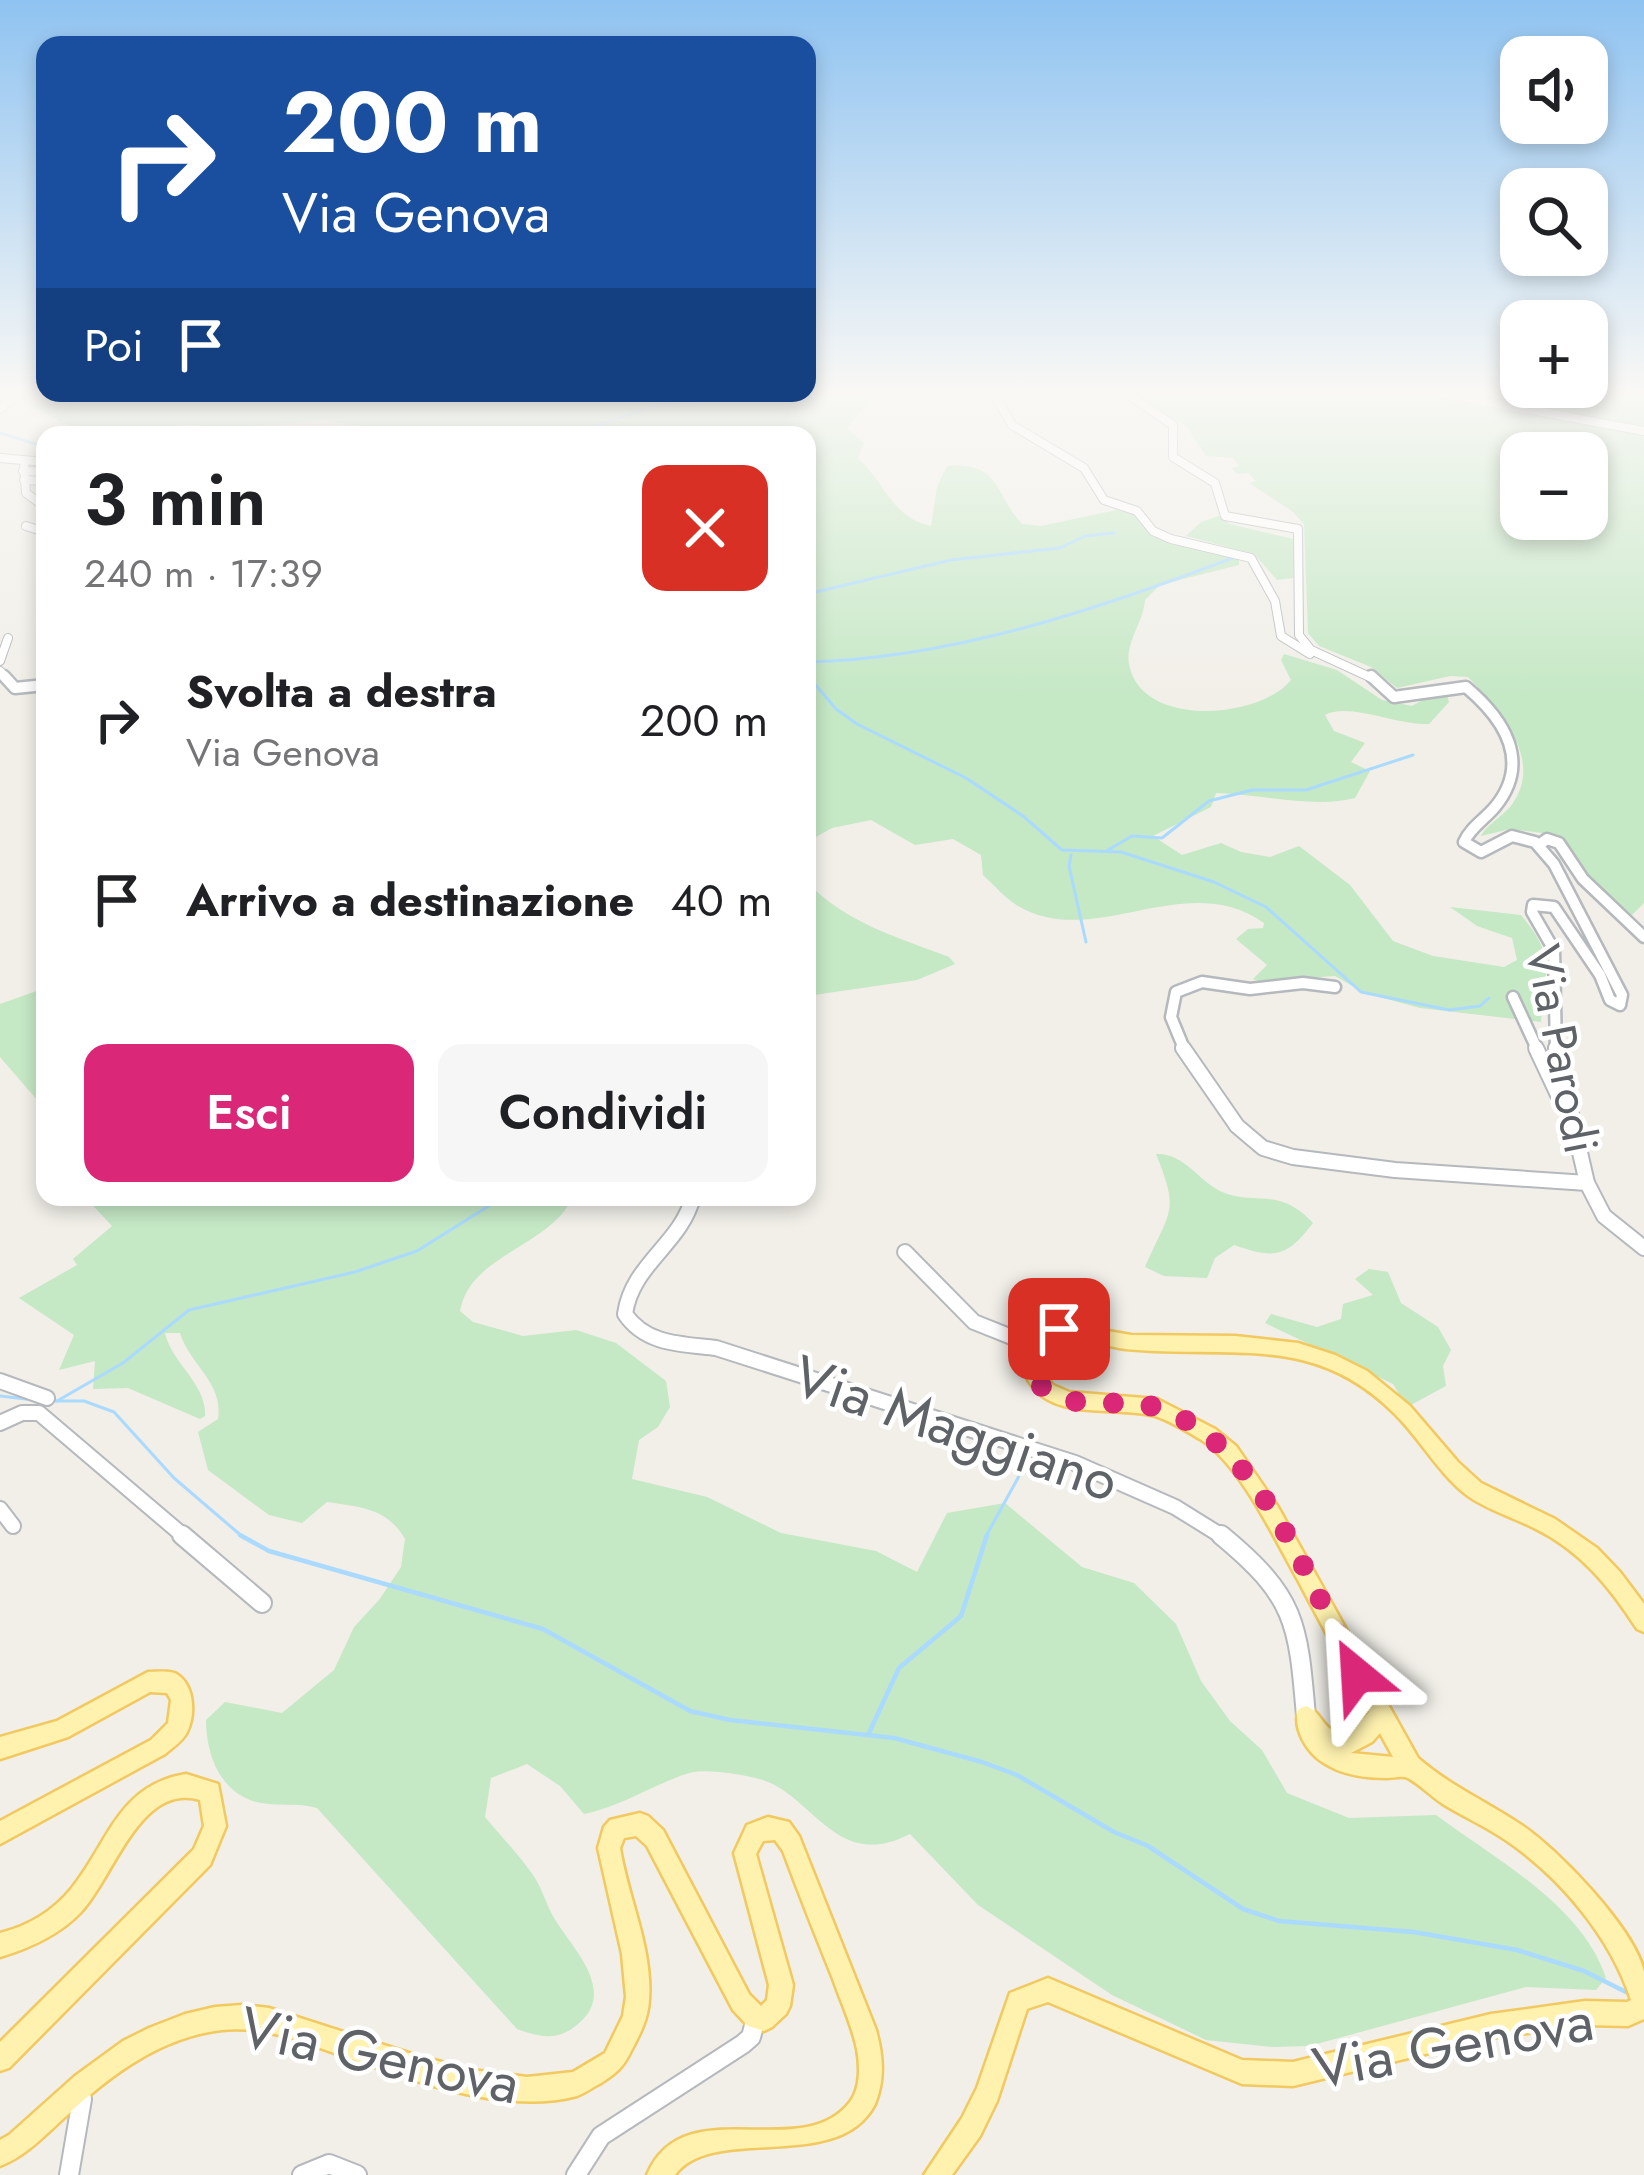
<!DOCTYPE html>
<html lang="it">
<meta charset="utf-8">
<style>
body{margin:0;font-family:Jost,sans-serif;background:#f6f6f6;color:#202124;height:100vh;display:flex;flex-direction:column;font-size:45px;white-space:nowrap}
*{box-sizing:border-box;margin:0}
p{font-size:39px;color:#757577}
.icon{flex:none;width:66px;height:66px;fill:none;stroke:currentColor;stroke-width:2;stroke-linecap:round;stroke-linejoin:round}
.map{position:relative;flex:1;overflow:hidden}
.sheet{position:absolute;left:36px;top:426px;width:780px;height:780px;display:flex;flex-direction:column;background:#fff;border-radius:24px;box-shadow:0 6px 18px #0003}
.sheet>*{flex:none}
.hud{position:absolute;left:36px;top:36px;width:780px;height:366px;border-radius:24px;box-shadow:0 6px 18px #0003;background:#1a4fa0;color:#fff;overflow:hidden}
.fabs{position:absolute;left:1500px;top:36px;display:grid;gap:24px}
.fabs a{display:grid;place-items:center;width:108px;height:108px;border-radius:24px;background:#fff;box-shadow:0 6px 18px #0003;font-size:60px}
.pin{position:absolute;display:grid;place-items:center;width:102px;height:102px;color:#fff;margin:-51px;border-radius:24px;box-shadow:0 6px 18px #0006}
.me{position:absolute;width:132px;margin:-66px;rotate:333deg;stroke-linejoin:round;filter:drop-shadow(0 0 9px #0008)}
.turn{display:flex;align-items:center;gap:42px;height:252px;padding:0 48px;font-size:54px}
.turn .icon{width:156px;height:156px;stroke-width:2.5}
.turn b{display:block;font-size:84px;line-height:102px}
.then{display:flex;align-items:center;height:114px;padding:0 48px;background:#0003;gap:24px;font-size:45px}
.round{display:grid;place-items:center;flex:none;width:126px;height:126px;border-radius:24px;background:#f6f6f6}
.overview{display:flex;align-items:center;justify-content:space-between;height:204px;padding:0 48px}
h1{font-size:72px;font-weight:600;line-height:90px}
.primary-button{display:flex;gap:24px;margin-top:auto;padding:24px 48px}
.primary-button a{flex:1;height:138px;border-radius:24px;background:#db2777;color:#fff;font-size:48px;font-weight:600;line-height:138px;text-align:center}
.primary-button a+a{background:#f6f6f6;color:#202124}
ul{padding:0;list-style:none}
li{display:flex;align-items:center;gap:36px;height:180px;padding:0 48px}
li div{flex:1}
li b{display:block;font-size:45px}
li em{font-style:normal}
.map>svg:first-child{display:block}
</style>
<div class="map">
<svg width="1644" height="2175" viewBox="0 0 1644 2175">
<rect width="100%" height="100%" fill="#f1efe8"/>
<!-- green -->
<g fill="#c5e8c5" fill-rule="evenodd">
<path d="M69,394h879h-72l-29,34 17,15 -6,15c25,22 35,61 73,68l6,-39 10,-21c54,-5 49,31 75,58l19,2 80,-17 10,3 20,21 88,26v6l-79,20 -15,15c-1,21 -20,43 -16,64 11,64 130,56 162,16l-10,-20 3,-6 53,16 45,30 30,6 21,-12 14,1 2,7 -20,22c-31,2 -80,-22 -104,-9l9,16 31,12 -14,19 19,9 -15,27c-41,11 -95,-4 -139,-5l-5,14 -58,29 29,19 39,-12 20,9 29,5 29,-11 51,39 43,56 40,15 71,11 13,-7 -5,-22 -35,-12 -27,-19 71,8c36,43 24,54 20,107l-121,-14 -55,-15 -30,-17 -77,5 -5,-2 14,-14 -31,-26 12,-10 15,-1 1,-5c-79,-56 -169,28 -246,-17 -12,-7 -24,-21 -35,-31l-2,-20 -28,-16 -38,6 -44,-25 -39,8 -25,14v-407h-462l20,-8 -41,-7 -93,8 -43,-3 -61,8 -49,-2 -49,-26z"/>
<path d="M1134,394h306l32,11 172,29v469l-13,13 -49,-46 -23,-35 -49,-6 -29,7c5,-11 23,-20 32,-33 31,-45 -15,-95 -45,-126l-18,-1 -53,12 -26,-21 -52,-21 -11,-13 -4,-109 -12,-13 -43,-28 7,-2 -8,-8 -11,1 -5,-6 7,-2 -6,-8 -27,-2 -19,-29zM1521,453h66v66h-66z"/>
<polygon points="1452,394 1644,394 1644,429"/>
<polygon points="1219,516 1230,524 1293,539 1293,578 1277,580 1254,554 1186,536 1201,522"/>
<path d="M807,882c39,41 90,55 142,75l6,7 -38,16 -110,16z"/>
<polygon points="45,988 45,1109 0,1057 0,1004"/>
<path d="M1156,1154c29,-1 42,27 66,38 33,14 57,-6 91,31 -27,35 -38,36 -79,22l-19,13 -8,20 -43,-2 -19,-9c25,-57 35,-54 11,-113z"/>
<path d="M85,1197h488c-23,50 -103,57 -113,114l13,11 50,14 53,-6 40,13 50,38 4,26 -12,20 -19,13 -7,39 75,18 74,36 95,18 41,21 30,-59 58,-10 77,64 52,16 42,41 25,57 29,40 32,29 25,43 62,25 87,-3c59,44 146,90 170,163l-10,12 -70,-3 -217,59 -36,1 -67,-7 -94,-45 -134,-90 -68,-71c-73,38 -96,-37 -147,-54 -17,-5 -58,-12 -74,-7 -37,12 -64,32 -105,41l-24,-28 -33,-22 -36,14 -6,39c16,19 34,38 48,58 9,13 13,29 21,43 18,30 64,73 24,106 -21,18 -38,13 -61,5l-200,-221c-18,-5 -30,-2 -48,-4 -45,-3 -63,-45 -63,-84l19,-18 57,11 52,-43 20,-43 25,-27 22,-33 4,-28c-18,-31 -44,-32 -78,-37l-25,21 -33,-8 -61,-45 -10,-38 20,-13c6,-36 -28,-54 -38,-86h-15c7,31 42,51 40,83l-5,3 -72,-31 -35,1 2,-28 -36,9 15,-35 -55,-37 58,-33 -4,-6 39,-33z"/>
<polygon points="1369,1269 1388,1272 1401,1303 1438,1327 1451,1350 1443,1366 1446,1386 1407,1407 1393,1384 1265,1323 1271,1314 1317,1327 1341,1319 1343,1304 1373,1295 1355,1279"/>
</g>
<g fill="none" stroke-linecap="round" stroke-linejoin="round">
<!-- stream-far1 -->
<g stroke="#aadaff" stroke-width="3">
<polyline points="0,433 45,447"/>
<polyline points="569,435 651,407 726,394"/>
<polyline points="807,594 951,560 1060,548 1085,536 1114,533"/>
<path d="M807,662c144,-3 295,-54 428,-105"/>
<polyline points="807,675 836,709 857,724 966,778 1023,816 1062,850 1121,852 1214,882 1266,907 1361,992 1449,1010 1480,1006 1489,998"/>
<polyline points="1108,850 1132,836 1162,838 1209,801 1252,790 1306,790 1413,755"/>
<polyline points="1071,855 1069,866 1086,942"/>
<polyline points="0,1396 34,1400"/>
<polyline points="49,1401 84,1401 114,1412 174,1478 244,1538"/>
<polyline points="57,1401 123,1363 189,1310 355,1272 417,1251 503,1197"/>
<polyline points="985,1538 1024,1467 1040,1461"/>
</g>
<!-- stream -->
<g stroke="#aadaff" stroke-width="4.5">
<polyline points="240,1535 269,1551 543,1629 690,1711 730,1720 894,1738 982,1762 1017,1775 1114,1832 1148,1846 1243,1909 1279,1921 1414,1932 1517,1950 1584,1971 1626,1992"/>
<polyline points="869,1733 899,1668 961,1616 987,1535"/>
</g>
<defs>
<g id="minor-far3">
<polyline points="994,394 1012,425 1084,468 1104,500 1137,511 1153,531 1171,539 1251,558 1275,601 1281,636 1310,654"/>
<polyline points="1127,394 1173,425 1173,457 1215,483 1225,516 1298,529 1299,635 1311,650 1374,679"/>
<polyline points="1445,394 1644,431"/>
<polyline points="0,409 8,402 5,394"/>
<polyline points="338,435 345,435"/>
<polyline points="0,458 45,462"/>
<polyline points="24,461 26,493 45,507"/>
<polyline points="23,471 45,472"/>
<polyline points="24,480 45,481"/>
<polyline points="26,526 45,532"/>
<polyline points="0,661 8,638"/>
<polyline points="0,671 7,679"/>
</g>
<g id="minor-far2">
<polyline points="4,676 15,688 45,685"/>
<path d="M1371,676l23,21 72,-10c38,32 66,75 29,120 -10,12 -25,21 -31,35l17,10 31,-16 23,6 19,22 68,131 -2,10 -10,-5 -10,-25 -46,-68 -21,-2 -1,7 22,38 2,101"/>
<polyline points="1539,845 1547,839 1559,843 1583,879 1644,937"/>
<polyline points="1513,997 1538,1051"/>
<polyline points="1185,1051 1171,1017 1176,992 1202,982 1250,989 1303,983 1335,987"/>
</g>
<g id="minor-far1">
<polyline points="1183,1048 1237,1126 1263,1148 1293,1157 1395,1170 1587,1183"/>
<polyline points="1536,1048 1560,1099"/>
<polyline points="1556,1048 1587,1183 1604,1216 1644,1248"/>
<path d="M693,1197c-12,47 -61,67 -68,117 21,31 57,30 91,34l359,115 100,44 50,31"/>
<polyline points="905,1252 974,1322 1032,1345"/>
<polyline points="0,1381 47,1398"/>
<polyline points="0,1423 22,1413 39,1413 186,1538"/>
<polyline points="0,1509 13,1526"/>
</g>
<g id="minor">
<polyline points="182,1535 262,1603"/>
<path d="M1221,1535c75,62 77,87 85,181"/>
<polyline points="69,2175 82,2099 79,2088"/>
<polyline points="302,2175 329,2164 357,2175"/>
<polyline points="576,2175 601,2136 743,2044 751,2037 756,2018"/>
</g>
<g id="major">
<path d="M1062,1323l69,12 104,1 63,7 37,12 32,16 43,35 48,56 23,21 74,36 42,29 23,24 24,32v28l-7,-3c-27,-42 -57,-79 -103,-101 -22,-11 -46,-18 -66,-32 -29,-22 -47,-56 -73,-82 -74,-74 -146,-59 -240,-63 -12,-1 -24,-1 -36,-3 -25,-5 -47,-13 -72,-8l-9,18 2,11 13,16 16,7 88,7 58,30 21,17 42,61 140,251c31,27 67,43 102,66 36,23 116,106 124,148 0,14 0,32 0,47l-16,7 -43,-1 -94,13 -198,48 -51,-2 -194,-82 -21,7 -30,92 -17,35 -28,39h-28l38,-57 15,-30 33,-95 38,-15 194,82 51,2 198,-48 94,-13 42,1 4,-2c-20,-62 -70,-122 -124,-159 -20,-14 -43,-24 -64,-37 -10,-6 -29,-25 -38,-27 -6,-1 -12,1 -18,1 -22,0 -45,-3 -63,-15 -17,-10 -32,-35 -25,-54l7,-3c20,8 15,30 44,26l19,-20c-23,-43 -47,-86 -70,-130 -24,-42 -58,-117 -99,-143 -14,-8 -34,-21 -49,-24 -50,-10 -117,10 -131,-57l15,-28zM1380,1733l13,24 -42,-4 21,-11z"/>
<path d="M148,1672c9,0 23,-2 30,3 17,12 17,41 9,57 -4,9 -15,16 -22,22l-165,90v-23l151,-81 17,-17 3,-23 -4,-7 -17,-1 -82,45 -68,22v-22l57,-16z"/>
<path d="M186,1774l32,10 8,42 -16,39 -201,203 -9,3v-29l194,-193 10,-23 -4,-26c-60,-18 -86,77 -119,112 -22,23 -51,36 -81,45v-24c28,-7 52,-21 71,-44 38,-47 47,-104 115,-115z"/>
<path d="M640,1813l8,3 15,14 86,164 12,12 6,-6 2,-15 -35,-132 13,-28 21,-8 21,5 10,14 77,194c7,26 9,49 -1,74 -36,71 -162,19 -200,71h-28c36,-87 154,-10 203,-73 11,-14 10,-37 7,-53 -5,-24 -16,-47 -24,-70 -17,-42 -34,-85 -50,-128l-8,-11 -12,1 -7,13 37,131 -3,21 -4,8 -14,13 -8,4 -16,-5 -15,-16 -86,-164 -11,-10 -12,2 -4,10c8,50 33,101 29,152 -1,19 -9,34 -18,51 -8,17 -15,22 -30,32 -8,4 -16,10 -24,13 -74,20 -171,-18 -240,-42 -38,-14 -75,-28 -115,-24 -62,7 -113,46 -157,87 -21,19 -39,39 -65,49v-26l9,-5 66,-59 48,-35 26,-13 36,-14 30,-7 27,-2 27,3 146,47 57,15 55,7 46,-5 32,-19 18,-37 3,-19 -4,-43 -24,-106 6,-21 6,-7z"/>
</g>
</defs>
<!-- minor-far3 casing -->
<use href="#minor-far3" stroke="#b5b8bc" stroke-width="10"/>
<!-- minor-far2 casing -->
<use href="#minor-far2" stroke="#b5b8bc" stroke-width="15"/>
<!-- minor-far1 casing -->
<use href="#minor-far1" stroke="#b5b8bc" stroke-width="18"/>
<!-- minor casing -->
<use href="#minor" stroke="#b5b8bc" stroke-width="22"/>
<!-- major casing -->
<use href="#major" stroke="#f2c960" stroke-width="5"/>
<!-- minor-far3 -->
<use href="#minor-far3" stroke="#fff" stroke-width="8"/>
<!-- minor-far2 -->
<use href="#minor-far2" stroke="#fff" stroke-width="10"/>
<!-- minor-far1 -->
<use href="#minor-far1" stroke="#fff" stroke-width="14"/>
<!-- minor -->
<use href="#minor" stroke="#fff" stroke-width="18"/>
<!-- major -->
<use href="#major" fill="#fff2af" fill-rule="evenodd"/>
</g>
<!-- sky -->
<linearGradient id="sky" x2="0" y2="1"><stop stop-color="#8fc3f1"/><stop offset="0.56" stop-color="#f9f8f5"/><stop offset="1" stop-color="#f9f8f5" stop-opacity="0"/></linearGradient>
<rect width="1644" height="698" fill="url(#sky)"/>
<g fill="none" stroke-linecap="round" stroke-linejoin="round">
<!-- route -->
<path stroke="#db2777" stroke-width="21" stroke-dasharray="0 37.8" d="M1059,1329c-30,6 -41,41 -14,60 33,25 79,6 116,20 100,36 150,177 196,266"/>
</g>
<g text-anchor="middle" dominant-baseline="central" stroke-width="9" stroke-linejoin="round" paint-order="stroke">
<!-- street labels -->
<g font-size="48" fill="#5f6368" stroke="#fff">
<text transform="translate(1562 1049) rotate(79)">Via Parodi</text>
</g>
<!-- near-street labels -->
<g font-size="57" fill="#5f6368" stroke="#fff">
<text transform="translate(956 1428) rotate(19)">Via Maggiano</text>
<text transform="translate(1453 2044) rotate(-10)">Via Genova</text>
<text transform="translate(380 2055) rotate(12)">Via Genova</text>
</g>
</g>
</svg>
<div class="fabs">
<a><svg class="icon" aria-label="sound" viewBox="0 0 24 24"><path d="M4 9h4l5-4v14l-5-4H4zM17 9q2 3 0 6"/></svg></a>
<a><svg class="icon" aria-label="search" viewBox="0 0 24 24"><circle cx="10" cy="10" r="6"/><path d="M15 15l6 6"/></svg></a>
<a>+</a>
<a>−</a>
</div>
<div class="pin" style="left:1059px;top:1329px;background:#d93025"><svg class="icon" aria-label="arrive" viewBox="0 0 24 24"><path d="M6 21V4h12l-3 4 3 4H6"/></svg></div>
<svg class="me" style="left:1357px;top:1675px" viewBox="-20 -20 40 40"><path d="M0-17L14 15 0 8-14 15z" fill="#db2777" stroke="#fff" stroke-width="4"/></svg>
<div class="hud">
<div class="turn"><svg class="icon" aria-label="right" viewBox="0 0 24 24"><path d="M7 20v-9h11M14 6l5 5-5 5"/></svg><div><b>200 m</b>Via Genova</div></div>
<div class="then">Poi<svg class="icon" aria-label="arrive" viewBox="0 0 24 24"><path d="M6 21V4h12l-3 4 3 4H6"/></svg></div>
</div>
<section class="sheet">
<div class="overview"><div><h1>3 min</h1><p>240 m · 17:39</p></div><a class="round" style="background:#d93025;color:#fff"><svg class="icon" aria-label="close" viewBox="0 0 24 24"><path d="M6 6l12 12M18 6L6 18"/></svg></a></div>
<ul>
<li><svg class="icon" aria-label="right" viewBox="0 0 24 24"><path d="M7 20v-9h11M14 6l5 5-5 5"/></svg><div><b>Svolta a destra</b><p>Via Genova</p></div><em>200 m</em></li>
<li><svg class="icon" aria-label="arrive" viewBox="0 0 24 24"><path d="M6 21V4h12l-3 4 3 4H6"/></svg><div><b>Arrivo a destinazione</b></div><em>40 m</em></li>
</ul>
<div class="primary-button"><a>Esci</a><a>Condividi</a></div>
</section>
</div>
